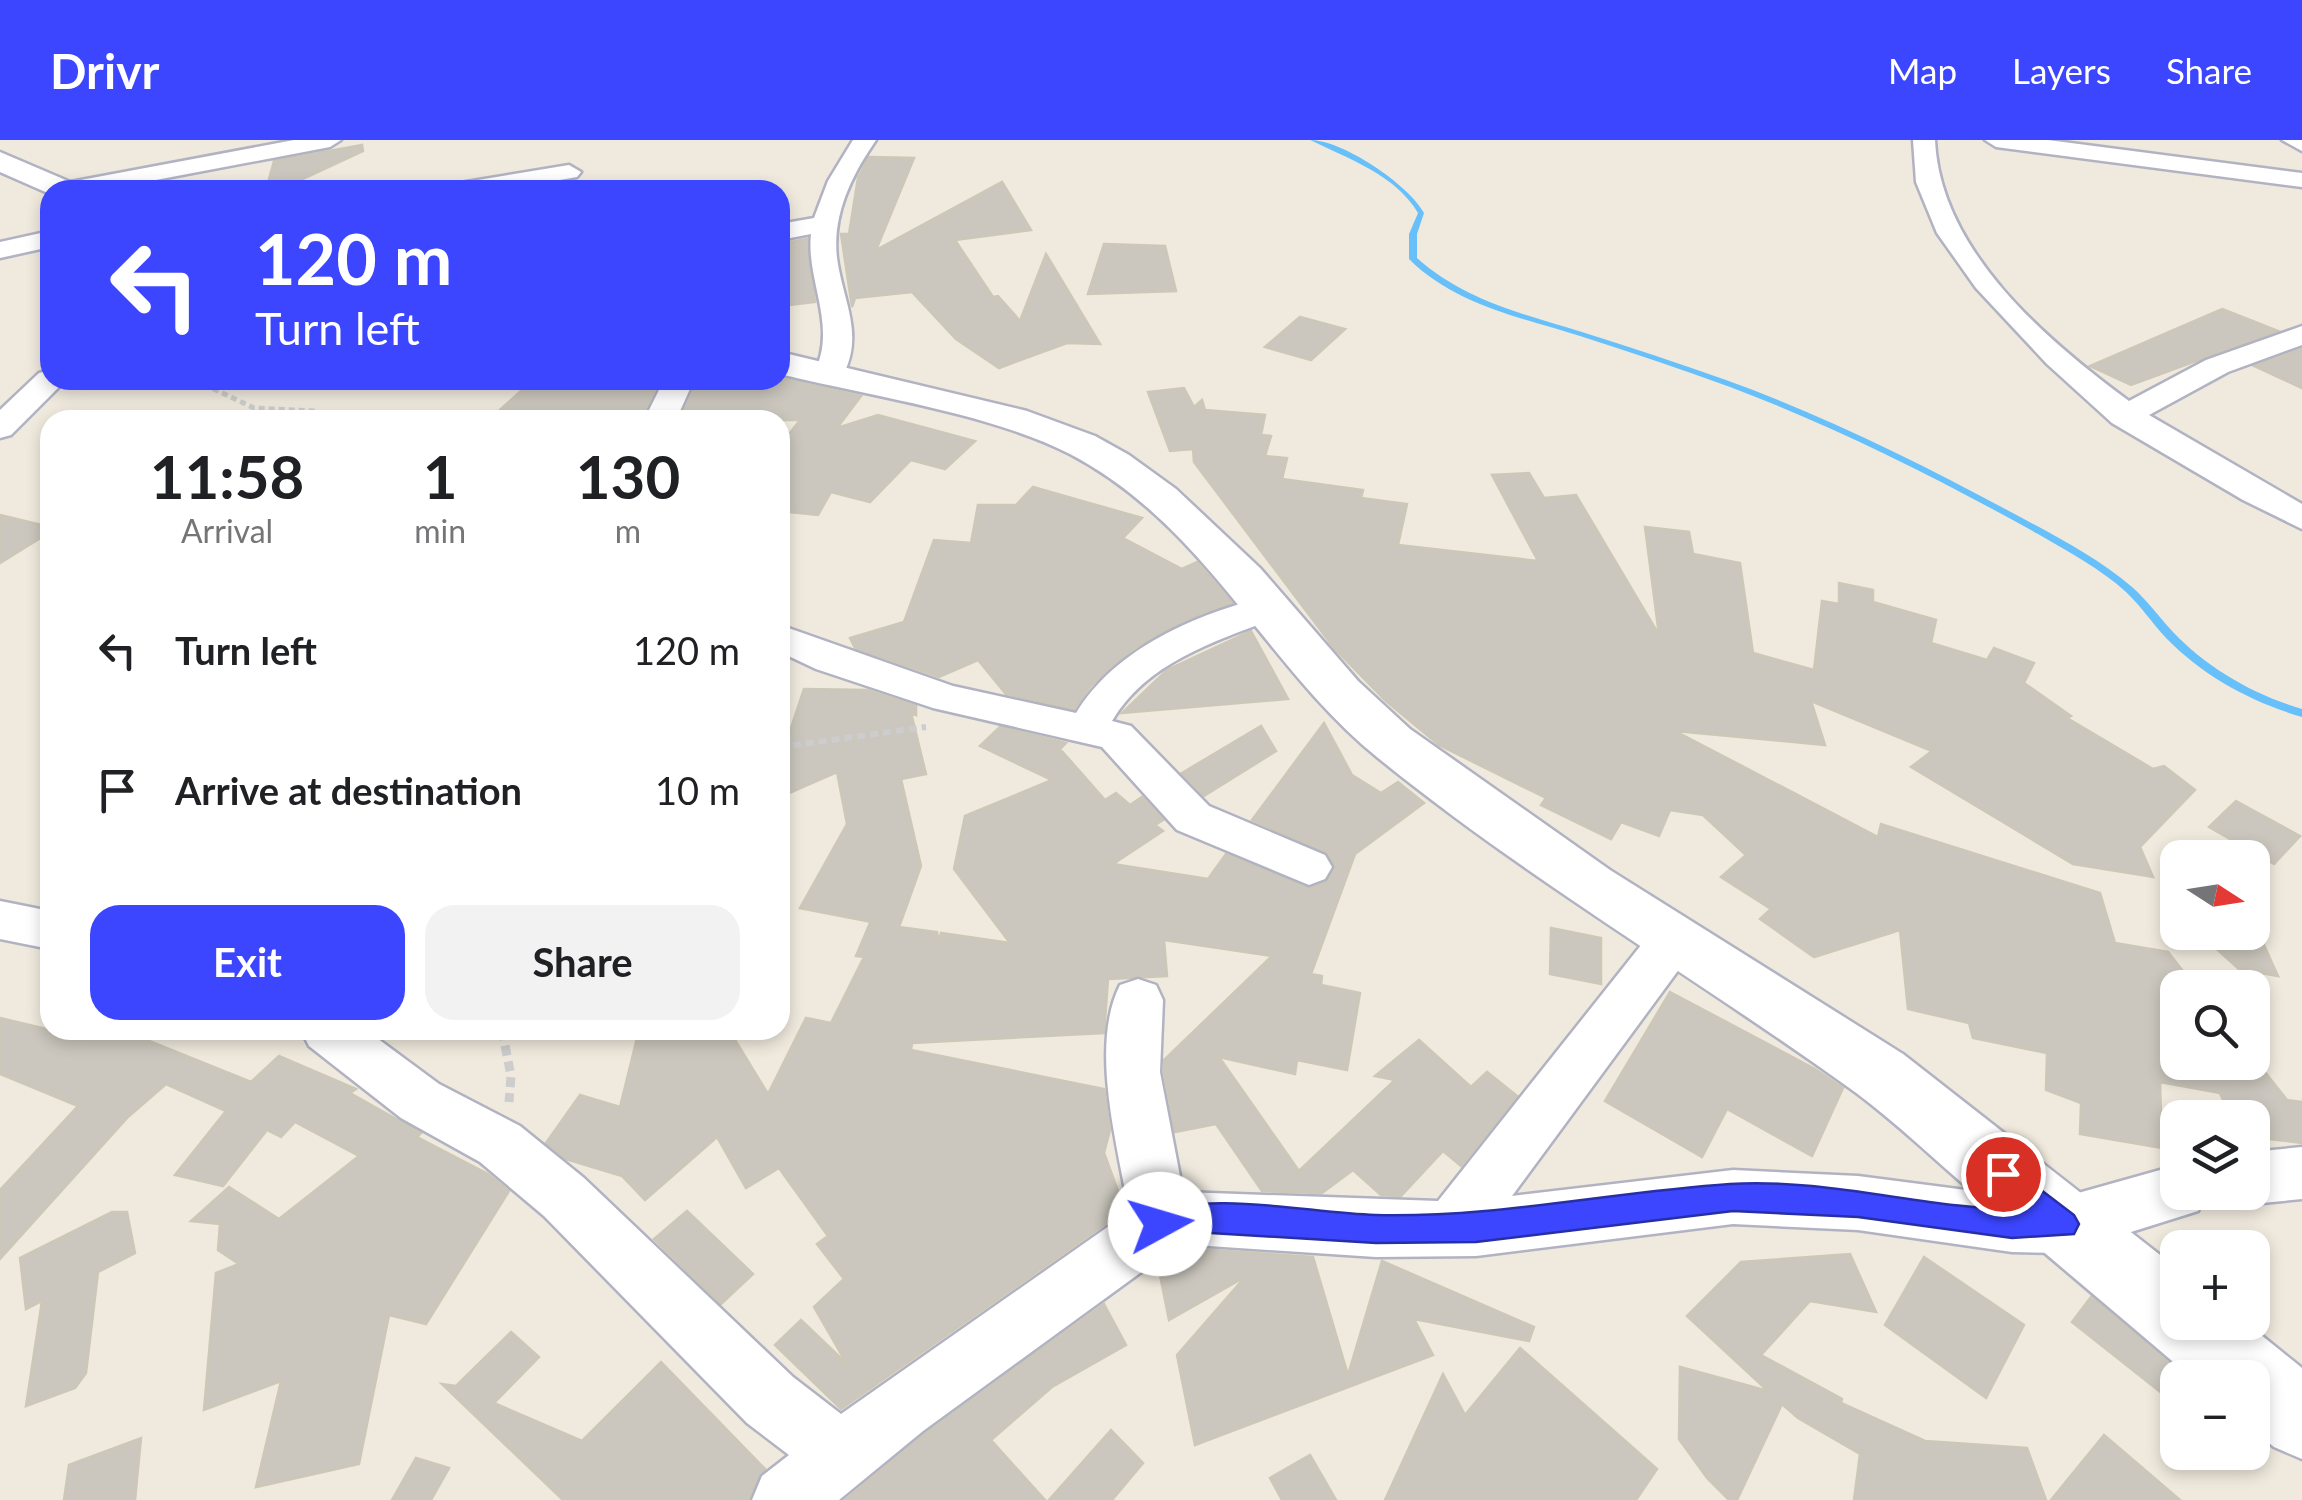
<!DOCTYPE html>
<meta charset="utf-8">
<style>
body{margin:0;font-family:Lato,sans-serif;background:#f2f2f2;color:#202124;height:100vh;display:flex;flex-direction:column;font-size:38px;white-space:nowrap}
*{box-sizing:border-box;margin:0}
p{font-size:32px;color:#757577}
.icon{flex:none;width:55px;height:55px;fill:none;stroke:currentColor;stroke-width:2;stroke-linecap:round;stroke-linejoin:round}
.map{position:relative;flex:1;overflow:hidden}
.sheet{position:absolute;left:40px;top:270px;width:750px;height:630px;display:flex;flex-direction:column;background:#fff;border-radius:30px;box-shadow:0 5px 15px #0003}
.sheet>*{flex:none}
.top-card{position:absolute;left:40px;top:40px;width:750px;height:210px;border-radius:30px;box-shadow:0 5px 15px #0003;background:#3c46ff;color:#fff;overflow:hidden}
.needle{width:65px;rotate:102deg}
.fabs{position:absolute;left:2160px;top:700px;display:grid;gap:20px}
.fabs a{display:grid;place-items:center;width:110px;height:110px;border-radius:20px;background:#fff;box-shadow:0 5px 15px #0003;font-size:50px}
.pin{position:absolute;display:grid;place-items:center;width:85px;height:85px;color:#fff;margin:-42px;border:5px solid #fff;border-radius:50%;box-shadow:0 2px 10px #0007}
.me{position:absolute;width:110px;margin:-55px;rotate:84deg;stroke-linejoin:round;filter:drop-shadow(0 0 8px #0008)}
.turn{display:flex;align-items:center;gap:35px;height:210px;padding:0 50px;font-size:45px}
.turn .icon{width:130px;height:130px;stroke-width:2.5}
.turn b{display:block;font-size:70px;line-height:85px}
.eta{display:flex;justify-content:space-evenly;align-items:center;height:170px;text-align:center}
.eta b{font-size:60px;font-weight:700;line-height:70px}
.button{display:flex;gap:20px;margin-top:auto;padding:20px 50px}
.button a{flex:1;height:115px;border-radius:30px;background:#3c46ff;color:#fff;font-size:40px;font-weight:700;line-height:115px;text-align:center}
.button a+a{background:#f2f2f2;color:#202124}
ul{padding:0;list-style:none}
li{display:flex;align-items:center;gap:30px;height:140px;padding:0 50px}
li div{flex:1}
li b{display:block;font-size:38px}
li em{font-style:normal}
header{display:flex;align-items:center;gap:60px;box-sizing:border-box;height:140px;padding:0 50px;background:#3c46ff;color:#fff}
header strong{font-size:48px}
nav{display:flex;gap:55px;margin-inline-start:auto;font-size:35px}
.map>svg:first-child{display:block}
</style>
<header>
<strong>Drivr</strong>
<nav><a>Map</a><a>Layers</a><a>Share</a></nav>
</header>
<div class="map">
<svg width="2302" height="1360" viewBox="0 0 2302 1360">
<rect width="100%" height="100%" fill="#f0eade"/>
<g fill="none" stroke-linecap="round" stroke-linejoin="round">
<!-- stream -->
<path fill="#68c0fb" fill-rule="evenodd" d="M1310,0c33,0 99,45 114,73l-7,21v24c47,42 106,56 165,74 48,15 96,31 144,48 97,35 192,82 283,131 39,21 90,47 123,76 15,13 27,30 41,45 34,36 81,63 129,77v8c-51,-15 -99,-41 -136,-79 -14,-15 -25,-32 -40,-46 -25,-23 -59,-41 -88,-58 -99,-55 -202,-107 -308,-147 -49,-18 -100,-35 -150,-51 -60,-19 -125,-31 -171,-77v-25l9,-21c-22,-38 -71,-55 -108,-73z"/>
</g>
<!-- building -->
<g fill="#cbc7be" stroke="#ccc7b7" stroke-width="2.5">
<polygon points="362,5 363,11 279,50 266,50 274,21"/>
<polygon points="869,17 914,18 876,110 1002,42 1031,90 955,100 993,157 998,156 1020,181 1046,114 1100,204 1067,203 999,228 956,199 912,152 855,158 852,167 841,94 849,94 858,38"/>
<polygon points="807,99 815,162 780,166 780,104"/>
<polygon points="1104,104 1165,106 1176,151 1088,154"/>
<polygon points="2222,169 2278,191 2131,245 2090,226"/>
<polygon points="1300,177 1345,189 1311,220 1265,207"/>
<polygon points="2302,209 2302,248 2254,226"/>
<polygon points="780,238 861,256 837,288 878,275 975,301 945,329 911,320 870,362 831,352 818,375 780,371 780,306 800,280 680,280 698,240"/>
<polygon points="533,240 660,240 640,280 502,273 507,270 501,269"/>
<polygon points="1184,248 1194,267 1202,260 1205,270 1265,275 1261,295 1271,296 1265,316 1287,318 1282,339 1363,350 1361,358 1407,364 1398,405 1538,421 1492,335 1529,333 1544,358 1576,355 1659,495 1645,387 1689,392 1693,414 1740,423 1753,513 1814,530 1822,461 1839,464 1839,443 1873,450 1873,462 1936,480 1931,503 1987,520 1994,508 2034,523 2024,543 2071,576 2067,578 2153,629 2164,626 2195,650 2140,707 2153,737 2073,724 1911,627 1932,611 1811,561 1825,605 1675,591 1878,697 1881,684 2100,753 2115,803 2168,812 2196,848 2178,848 2178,922 2257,922 2287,960 2302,962 2302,1003 2252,997 2252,978 2231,978 2220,953 2160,942 2162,1008 2080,994 2081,963 2046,950 2047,913 1973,898 1969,883 1908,869 1900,790 1814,817 1760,779 1771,769 1721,737 1746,715 1703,675 1670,670 1659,696 1621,682 1611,699 1541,665 1546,658 1439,605 1386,561 1334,508 1194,322 1193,309 1170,311 1148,252"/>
<polygon points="1033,347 1142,378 1123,398 1182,429 1197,422 1232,463 1184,481 1133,509 1090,547 1074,569 1006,554 978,520 939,537 855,508 850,498 904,482 934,400 971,403 978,365 1016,365"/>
<polygon points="0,375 50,387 50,392 0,423"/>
<polygon points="1251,491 1288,559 1122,573 1167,530"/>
<polygon points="804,549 867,550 916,566 916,575 911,573 926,634 901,639 921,726 899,787 937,792 939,802 941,793 1010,803 954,729 965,676 1052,640 980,606 1000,587 1066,603 1060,609 1105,660 1116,653 1130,665 1142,657 1163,680 1155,685 1163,691 1113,724 1208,739 1226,714 1310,748 1326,742 1335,729 1328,713 1252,680 1324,583 1352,635 1381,653 1398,642 1424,663 1355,714 1311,834 1322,836 1321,845 1360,853 1347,930 1297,920 1295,934 1219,917 1299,1031 1395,940 1375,936 1419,900 1471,947 1487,932 1517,956 1461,1026 1443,1011 1401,1056 1381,1055 1353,1030 1322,1053 1262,1051 1216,984 1175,992 1164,932 1164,920 1272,816 1164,800 1167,836 1108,839 1104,893 912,903 911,910 1104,949 1110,990 1104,1013 1125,1070 841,1269 775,1205 801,1180 847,1224 814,1167 844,1139 817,1104 828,1096 779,1028 746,1048 717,997 645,1060 622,1036 566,1019 546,1003 580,955 620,967 639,890 729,890 768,954 806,878 831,883 864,817 856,816 870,783 882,784 800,768 847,684 837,632 780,657 780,621"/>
<polygon points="1261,586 1276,611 1204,656 1182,633"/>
<polygon points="2236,661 2300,696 2274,724 2209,687"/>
<polygon points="1551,788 1601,798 1601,844 1550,834"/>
<polygon points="2198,792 2258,792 2278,836 2239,829"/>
<polygon points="1670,852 1815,929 1843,948 1812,1016 1727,969 1702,1017 1605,961"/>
<polygon points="0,878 63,893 105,890 123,897 127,892 251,942 279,916 356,949 350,953 421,993 417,997 488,1034 509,1051 426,1184 389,1175 359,1324 256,1347 281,1241 204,1270 216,1133 239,1124 218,1110 220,1084 191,1081 229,1047 279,1079 359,1016 295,982 281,997 267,990 223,1046 175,1035 226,971 166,944 128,977 0,1119 0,1050 78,966 0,934"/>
<polygon points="687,1071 753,1134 721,1164 654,1099"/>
<polygon points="112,1072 127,1072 135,1113 98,1132 86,1233 75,1248 26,1266 42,1161 26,1169 20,1118"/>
<polygon points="1198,1109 1313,1117 1348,1235 1382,1121 1534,1187 1529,1201 1414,1179 1433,1215 1195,1305 1177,1215 1245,1137 1169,1180 1158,1125 1172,1114"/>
<polygon points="1850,1114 1876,1172 1810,1161 1761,1215 1842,1259 1841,1263 1925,1301 2027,1308 2046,1360 1854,1360 1860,1314 1798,1278 1782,1264 1737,1360 1729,1360 1707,1338 1679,1299 1680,1227 1768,1251 1687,1176 1741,1122"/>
<polygon points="1924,1117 2024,1185 1986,1258 1885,1185"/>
<polygon points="2091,1157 2178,1231 2178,1266 2072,1182"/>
<polygon points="1104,1164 1126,1205 1052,1247 991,1300 1045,1360 845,1360 925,1294"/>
<polygon points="511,1192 539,1217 494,1263 582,1301 661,1222 765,1329 748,1360 563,1360 442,1244 456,1246"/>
<polygon points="1520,1208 1657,1329 1636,1360 1385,1360 1443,1234 1465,1275"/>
<polygon points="1111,1290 1143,1323 1112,1360 1049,1360"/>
<polygon points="2104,1295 2180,1360 2051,1360"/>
<polygon points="141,1298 135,1360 64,1360 69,1325"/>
<polygon points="1310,1315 1336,1360 1282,1360 1270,1338"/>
<polygon points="416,1318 449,1328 431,1360 392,1360"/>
</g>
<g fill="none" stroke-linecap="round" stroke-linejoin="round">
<defs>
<g id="minor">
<polygon points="294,0 341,0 330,7 103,50 53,50 65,43"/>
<path d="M853,0h23c-24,35 -44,74 -39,118 5,40 27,75 7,115l-15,9 -15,-9c24,-47 -8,-91 -3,-139l-31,6v-16l34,-6 14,-37z"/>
<path d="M1913,0h22c5,110 110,199 194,261l77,-41 96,-34v19l-74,27 -79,43 153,89v25l-59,-29 -131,-77 -65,-59 -71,-76 -39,-55 -21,-51z"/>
<polygon points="1985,0 2048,0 2302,33 2302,47 1996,7"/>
<polygon points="2282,0 2302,0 2302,11"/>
<polygon points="569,25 581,32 577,37 503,50 448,50 460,43"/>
<polygon points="50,91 50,107 0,118 0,102"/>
<polygon points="50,230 50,240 65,240 61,245 11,295 0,298 0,270 39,233"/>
<polygon points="664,240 694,240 676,280 644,280"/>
<path d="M1268,456l13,4 6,8 -6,8c-61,24 -133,44 -169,105l19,5 78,80 116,49 7,12 -7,12 -16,6 -132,-55 -75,-83 -169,-39 -117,-39 -36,-17v-27l173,61 123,27c41,-66 119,-98 192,-117z"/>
<polygon points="0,761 50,771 50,809 0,799"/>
<path d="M1674,780l17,5 7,14 -7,14 -179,243 221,-26 125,6 154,20 52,1 114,-32v27h28l-8,19 -134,42 -52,-1 -154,-22 -125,-6 -257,32 -100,1 -182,-12 -21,4 -250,182 -84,69h-87l10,-24 27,-21 -42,-32 -203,-207 -64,-54 -79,-44 -92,-72 -8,-16h65l73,54 81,42 64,52 209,199 48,37 288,-202c-11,-65 -40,-166 -9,-227l18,-6 18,6 7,15 -3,72 23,120 255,9 219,-276z"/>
<polygon points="2302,1007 2302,1059 2252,1064 2232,1057 2230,1052 2252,1052 2252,1012"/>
</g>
<g id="tertiary">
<polygon points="0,12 75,44 80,50 50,50 50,54 0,32"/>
<path d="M780,212l247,59 68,25 34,19 47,34 84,79 98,113 52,48 200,141 293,184 275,215v53h67l57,46v91l-28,-12 -22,-18v-51h-60c-71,-61 -144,-122 -216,-183 -40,-34 -79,-72 -121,-103 -158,-114 -327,-212 -478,-335 -112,-91 -171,-232 -307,-303 -80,-41 -201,-58 -290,-80z"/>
</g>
</defs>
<!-- minor casing -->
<use href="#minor" stroke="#b2b3c2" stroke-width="5"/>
<!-- tertiary casing -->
<use href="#tertiary" stroke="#b2b3c2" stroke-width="5"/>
<!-- path-far2 -->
<polyline stroke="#cdcdcd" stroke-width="5" stroke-dasharray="6 4" stroke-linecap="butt" points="195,240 254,268 315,271 318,274 313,280"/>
<!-- path-far1 -->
<polyline stroke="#cdcdcd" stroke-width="6" stroke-dasharray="8 5" stroke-linecap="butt" points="780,607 926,587"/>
<!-- path -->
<polyline stroke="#cdcdcd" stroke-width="9" stroke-dasharray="10 6" stroke-linecap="butt" points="502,890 511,936 509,962"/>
<!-- minor -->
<use href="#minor" fill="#fff" fill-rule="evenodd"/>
<!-- tertiary -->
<use href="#tertiary" fill="#fff" fill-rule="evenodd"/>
</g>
<!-- route -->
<path fill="#3c46ff" stroke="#272ea6" stroke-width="2.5" d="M2003,1021l71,54 5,9 -5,10 -62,4 -154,-21 -125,-6 -257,31 -100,1 -182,-11 -34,6 -11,-4 -4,-10 4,-10c62,-24 159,-1 226,1 120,3 236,-23 355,-31 99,-6 196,25 294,26l-31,-26 -5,-10 5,-9z"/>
</svg>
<div class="fabs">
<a><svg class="needle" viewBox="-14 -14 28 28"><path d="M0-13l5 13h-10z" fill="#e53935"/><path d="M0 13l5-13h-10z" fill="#757577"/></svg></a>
<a><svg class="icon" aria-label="search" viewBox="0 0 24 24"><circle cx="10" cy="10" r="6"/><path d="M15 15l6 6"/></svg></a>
<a><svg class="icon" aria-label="layers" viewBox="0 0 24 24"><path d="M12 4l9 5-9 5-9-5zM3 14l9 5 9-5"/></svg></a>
<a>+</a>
<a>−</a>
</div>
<div class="pin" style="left:2003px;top:1034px;background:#d93025"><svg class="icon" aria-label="arrive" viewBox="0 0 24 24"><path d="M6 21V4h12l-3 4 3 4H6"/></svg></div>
<svg class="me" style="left:1160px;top:1084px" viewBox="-20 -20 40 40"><circle r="19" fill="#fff"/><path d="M0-13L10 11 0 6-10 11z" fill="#3c46ff"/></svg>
<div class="top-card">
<div class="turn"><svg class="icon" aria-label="left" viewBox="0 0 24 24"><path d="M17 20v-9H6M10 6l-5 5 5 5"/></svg><div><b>120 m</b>Turn left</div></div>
</div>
<section class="sheet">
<div class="eta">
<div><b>11:58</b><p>Arrival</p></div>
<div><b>1</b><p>min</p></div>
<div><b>130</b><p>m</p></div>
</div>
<ul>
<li><svg class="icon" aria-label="left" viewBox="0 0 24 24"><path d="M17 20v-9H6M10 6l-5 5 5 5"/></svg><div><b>Turn left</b></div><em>120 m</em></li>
<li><svg class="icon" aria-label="arrive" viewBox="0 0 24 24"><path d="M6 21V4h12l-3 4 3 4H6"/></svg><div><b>Arrive at destination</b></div><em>10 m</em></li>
</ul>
<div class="button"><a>Exit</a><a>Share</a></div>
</section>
</div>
